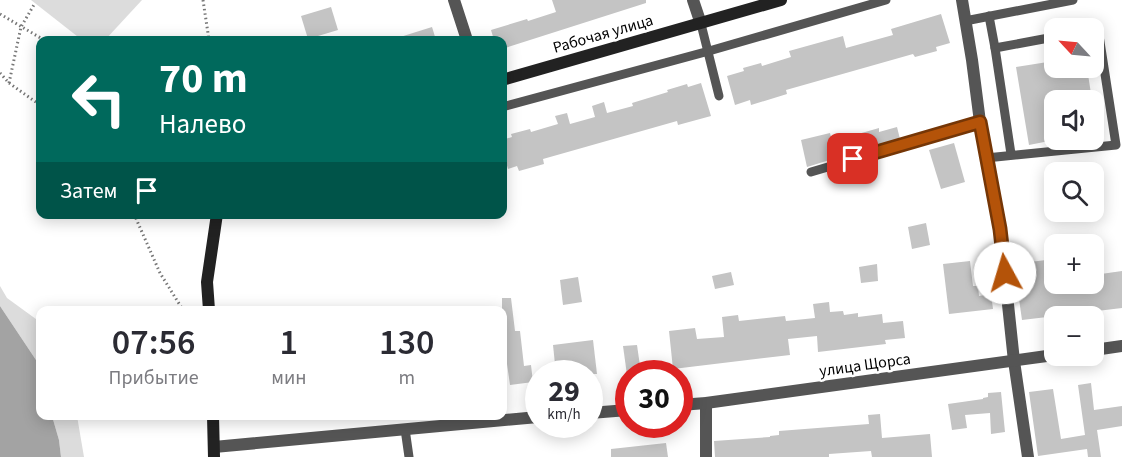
<!DOCTYPE html>
<html lang="ru">
<meta charset="utf-8">
<style>
body{margin:0;font-family:"Source Sans 3",sans-serif;background:#f2f2f3;color:#2b2b33;height:100vh;display:flex;flex-direction:column;font-size:22px;white-space:nowrap}
*{box-sizing:border-box;margin:0}
p{font-size:20px;color:#7c7c81}
.icon{flex:none;width:33px;height:33px;fill:none;stroke:currentColor;stroke-width:2;stroke-linecap:round;stroke-linejoin:round}
.map{position:relative;flex:1;overflow:hidden}
.drawer{position:absolute;left:36px;top:306px;width:471px;height:114px;display:flex;flex-direction:column;background:#fff;border-radius:12px;box-shadow:0 3px 15px #0003}
.drawer>*{flex:none}
.top-card{position:absolute;left:36px;top:36px;width:471px;height:183px;border-radius:12px;box-shadow:0 3px 15px #0003;background:#00695c;color:#fff;overflow:hidden}
.needle{width:39px;rotate:296deg}
.fabs{position:absolute;left:1044px;top:18px;display:grid;gap:12px}
.fabs a{display:grid;place-items:center;width:60px;height:60px;border-radius:12px;background:#fff;box-shadow:0 3px 15px #0003;font-size:30px}
.speed{position:absolute;left:525px;top:360px;display:flex;gap:12px;font-size:30px;font-weight:700;text-align:center}
.speed>*{display:grid;place-content:center;width:78px;height:78px;border-radius:50%;background:#fff;box-shadow:0 3px 15px #0003;line-height:1}
.speed small{font-size:15px;font-weight:400}
.speed .limit{border:9px solid #d22;background:#fff;color:#111}
.pin{position:absolute;display:grid;place-items:center;width:51px;height:51px;color:#fff;margin:-26px;border-radius:12px;box-shadow:0 3px 9px #0006}
.me{position:absolute;width:66px;margin:-33px;rotate:354deg;stroke-linejoin:round;filter:drop-shadow(0 0 4px #0008)}
.turn{display:flex;align-items:center;gap:21px;height:126px;padding:0 24px;font-size:27px}
.turn .icon{width:78px;height:78px;stroke-width:2.5}
.turn b{display:block;font-size:42px;line-height:51px}
.then{display:flex;align-items:center;height:57px;padding:0 24px;background:#0003;gap:12px;font-size:22px}
.eta{display:flex;justify-content:space-evenly;align-items:center;height:102px;text-align:center}
.eta b{font-size:36px;font-weight:600;line-height:42px}
.map>svg:first-child{display:block}
</style>
<div class="map">
<svg width="1122" height="457" viewBox="0 0 1122 457">
<rect width="100%" height="100%" fill="#fff"/>
<!-- green -->
<g fill="#dcdcdc">
<polygon points="31,0 142,0 105,40 82,40"/>
<polygon points="0,286 7,298 40,322 40,376 36,360 0,306"/>
<polygon points="52,416 77,416 84,457 61,457 59,440"/>
</g>
<!-- water -->
<polygon fill="#a3a3a3" points="0,306 36,360 40,376 40,416 52,416 59,440 61,457 0,457"/>
<!-- building -->
<g fill="#c4c4c4">
<polygon points="552,0 646,0 646,3 502,49 502,40 494,40 491,30 527,19 528,21 556,12"/>
<polygon points="331,7 338,30 308,39 301,16"/>
<polygon points="941,14 950,43 936,47 937,51 915,57 913,54 786,90 787,94 751,105 750,100 735,105 727,76 744,71 743,68 761,63 762,66 791,57 789,51 843,36 846,48 893,35 891,29"/>
<polygon points="432,27 436,40 397,40 397,38"/>
<polygon points="1054,61 1054,68 1087,68 1092,100 1054,100 1054,140 1029,145 1016,67"/>
<polygon points="701,83 711,116 678,125 677,121 543,159 544,164 519,171 517,166 508,169 502,149 502,140 512,137 511,134 530,129 531,132 558,124 555,116 567,113 570,124 595,117 592,106 604,102 607,113 633,106 632,103 668,92 667,90 687,84 688,87"/>
<polygon points="897,127 900,139 862,150 858,134 879,128 879,132"/>
<polygon points="830,133 836,158 807,167 801,140"/>
<polygon points="954,143 965,182 941,189 929,150"/>
<polygon points="926,223 930,245 912,249 908,227"/>
<polygon points="1054,259 1054,284 1094,284 1094,275 1122,271 1122,308 1022,320 1014,264"/>
<polygon points="970,261 973,286 978,286 979,296 991,294 993,309 949,314 943,264"/>
<polygon points="877,264 878,281 861,283 859,267"/>
<polygon points="731,272 734,285 715,289 712,276"/>
<polygon points="578,277 582,302 563,305 560,280"/>
<polygon points="502,298 511,298 515,331 520,331 524,366 531,365 533,382 510,385 507,364 502,364"/>
<polygon points="829,302 830,312 843,311 844,315 858,313 858,317 882,314 883,323 903,321 905,338 885,340 886,344 818,352 817,336 788,339 790,355 673,369 669,331 695,328 697,339 724,337 722,317 738,315 739,321 785,316 786,321 815,318 813,304"/>
<polygon points="593,340 597,374 556,374 553,345"/>
<polygon points="637,345 641,373 627,375 623,346"/>
<polygon points="1091,383 1094,410 1122,406 1122,426 1097,430 1101,457 1088,457 1087,449 1038,456 1029,392 1053,389 1061,439 1085,435 1078,385"/>
<polygon points="1001,392 1005,432 991,434 990,413 965,415 967,428 952,430 948,404 983,399 983,398 988,397 988,393"/>
<polygon points="880,414 882,438 930,434 932,457 872,457 871,451 829,454 829,457 715,457 714,441 770,437 770,436 779,435 779,431 869,424 868,415"/>
<polygon points="666,443 668,457 611,457 611,449"/>
</g>
<g fill="none" stroke-linecap="round" stroke-linejoin="round">
<!-- path -->
<g stroke="#777" stroke-width="3" stroke-dasharray="1.5 3" stroke-linecap="butt">
<polyline points="203,0 209,40"/>
<polyline points="0,14 44,40"/>
<polyline points="0,73 9,83 40,105"/>
<polyline points="9,83 21,27 35,3"/>
<polyline points="134,214 160,273 183,310"/>
</g>
<!-- service -->
<g stroke="#555" stroke-width="9">
<polyline points="989,16 995,48"/>
<polyline points="965,21 1073,0"/>
<polyline points="701,24 719,96"/>
<polyline points="502,107 709,51 886,0"/>
<polyline points="1011,154 995,48 1054,37"/>
<polyline points="986,158 1116,145 1098,29 1094,30"/>
<polyline points="811,172 980,122"/>
<polyline points="405,429 409,457"/>
</g>
<!-- minor -->
<g stroke="#555" stroke-width="12">
<polyline points="454,0 467,40"/>
<polyline points="693,0 701,24"/>
<polyline points="962,0 972,60 980,122 1000,229 1014,361 1028,457"/>
<polyline points="1094,350 1122,346"/>
<polyline points="706,403 706,457"/>
<polyline points="680,405 706,403 1054,355"/>
<polyline points="590,413 628,410"/>
<polyline points="214,447 538,417"/>
</g>
<!-- secondary -->
<g stroke="#222" stroke-width="12">
<polyline points="502,80 781,0"/>
<polyline points="209,310 207,282 217,214"/>
<polyline points="213,416 214,457"/>
</g>
</g>
<g fill="none" stroke-linecap="round" stroke-linejoin="round">
<defs>
<polyline id="route" points="853,159 980,122 1000,229 1005,273"/>
</defs>
<!-- route casing -->
<use href="#route" stroke="#753606" stroke-width="15"/>
<!-- route -->
<use href="#route" stroke="#b45309" stroke-width="10"/>
</g>
<g text-anchor="middle" dominant-baseline="central" stroke-width="5" stroke-linejoin="round" paint-order="stroke">
<!-- street labels -->
<g font-size="16" fill="#000" stroke="#fff">
<text transform="translate(603 34) rotate(-16)">Рабочая улица</text>
<text transform="translate(865 365) rotate(-8)">улица Щорса</text>
</g>
</g>
</svg>
<div class="fabs">
<a><svg class="needle" viewBox="-14 -14 28 28"><path d="M0-13l5 13h-10z" fill="#e53935"/><path d="M0 13l5-13h-10z" fill="#7c7c81"/></svg></a>
<a><svg class="icon" aria-label="sound" viewBox="0 0 24 24"><path d="M4 9h4l5-4v14l-5-4H4zM17 9q2 3 0 6"/></svg></a>
<a><svg class="icon" aria-label="search" viewBox="0 0 24 24"><circle cx="10" cy="10" r="6"/><path d="M15 15l6 6"/></svg></a>
<a>+</a>
<a>−</a>
</div>
<div class="speed"><div>29<small>km/h</small></div><div class="limit">30</div></div>
<div class="pin" style="left:853px;top:159px;background:#d93025"><svg class="icon" aria-label="arrive" viewBox="0 0 24 24"><path d="M6 21V4h12l-3 4 3 4H6"/></svg></div>
<svg class="me" style="left:1005px;top:273px" viewBox="-20 -20 40 40"><circle r="19" fill="#fff"/><path d="M0-13L10 11 0 6-10 11z" fill="#b45309"/></svg>
<div class="top-card">
<div class="turn"><svg class="icon" aria-label="left" viewBox="0 0 24 24"><path d="M17 20v-9H6M10 6l-5 5 5 5"/></svg><div><b>70 m</b>Налево</div></div>
<div class="then">Затем<svg class="icon" aria-label="arrive" viewBox="0 0 24 24"><path d="M6 21V4h12l-3 4 3 4H6"/></svg></div>
</div>
<section class="drawer">
<div class="eta">
<div><b>07:56</b><p>Прибытие</p></div>
<div><b>1</b><p>мин</p></div>
<div><b>130</b><p>m</p></div>
</div>
</section>
</div>
